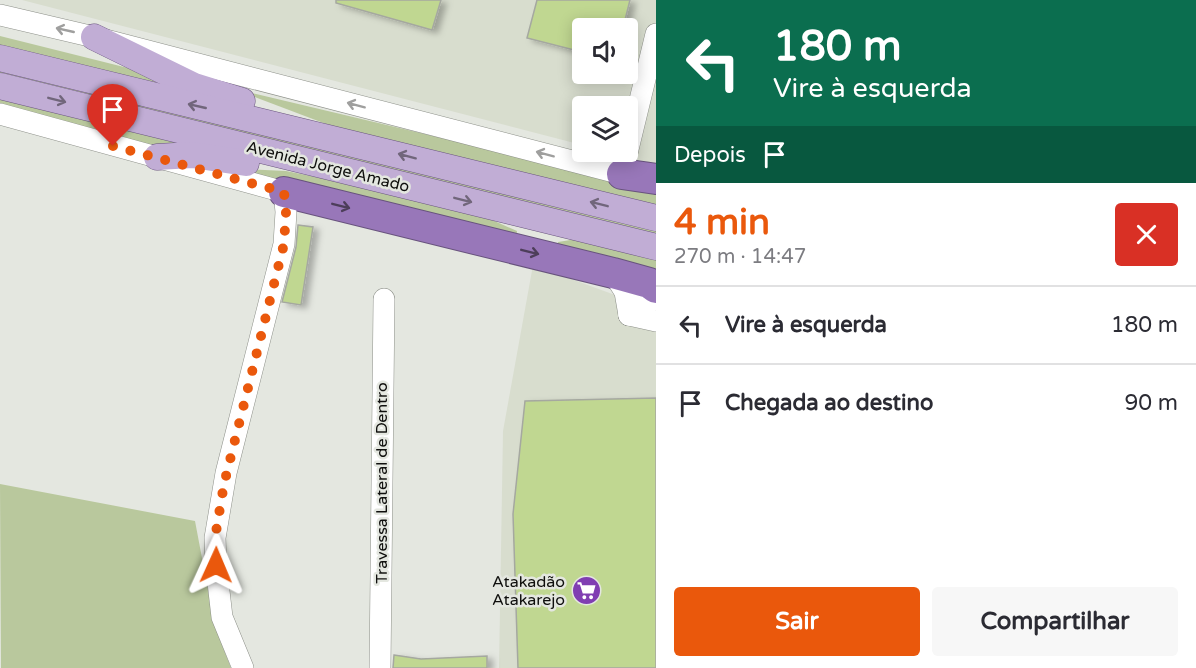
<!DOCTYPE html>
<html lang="pt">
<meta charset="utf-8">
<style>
body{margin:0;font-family:"Varela Round",sans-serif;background:#f7f7f7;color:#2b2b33;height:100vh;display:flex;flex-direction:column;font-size:22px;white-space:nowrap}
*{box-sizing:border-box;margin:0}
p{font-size:20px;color:#7c7c81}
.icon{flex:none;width:33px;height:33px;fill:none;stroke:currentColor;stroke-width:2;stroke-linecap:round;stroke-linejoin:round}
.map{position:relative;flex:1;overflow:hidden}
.sheet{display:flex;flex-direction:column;background:#fff;width:540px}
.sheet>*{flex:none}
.guide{background:#0b6e4f;color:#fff;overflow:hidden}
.buttons{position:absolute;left:572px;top:18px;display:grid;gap:12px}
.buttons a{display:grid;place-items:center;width:66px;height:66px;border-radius:6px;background:#fff;box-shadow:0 3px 15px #0003;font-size:30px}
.pin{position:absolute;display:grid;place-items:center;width:51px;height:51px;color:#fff;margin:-62px -26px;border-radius:50% 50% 50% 0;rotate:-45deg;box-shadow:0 0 6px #0007}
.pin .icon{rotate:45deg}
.me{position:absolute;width:66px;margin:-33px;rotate:1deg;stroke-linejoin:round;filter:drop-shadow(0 0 4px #0008)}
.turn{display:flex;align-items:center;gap:21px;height:126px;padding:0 18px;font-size:27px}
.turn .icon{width:78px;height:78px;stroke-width:2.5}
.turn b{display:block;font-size:42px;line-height:51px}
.then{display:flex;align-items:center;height:57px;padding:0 18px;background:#0003;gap:12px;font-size:22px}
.round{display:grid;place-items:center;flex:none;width:63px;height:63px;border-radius:6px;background:#f7f7f7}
.overview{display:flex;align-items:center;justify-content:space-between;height:102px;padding:0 18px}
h1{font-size:36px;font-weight:700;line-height:45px;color:#ea580c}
.action{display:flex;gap:12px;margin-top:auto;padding:12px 18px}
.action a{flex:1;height:69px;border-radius:6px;background:#ea580c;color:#fff;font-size:24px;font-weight:700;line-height:69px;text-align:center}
.action a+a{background:#f7f7f7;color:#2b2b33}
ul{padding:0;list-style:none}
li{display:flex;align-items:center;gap:18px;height:78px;padding:0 18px;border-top:2px solid #e1e1e2}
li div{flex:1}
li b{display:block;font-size:22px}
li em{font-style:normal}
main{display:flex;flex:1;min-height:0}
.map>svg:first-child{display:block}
</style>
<main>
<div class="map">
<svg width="656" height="668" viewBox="0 0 656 668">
<defs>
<filter id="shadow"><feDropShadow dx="5.5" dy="3" stdDeviation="3" flood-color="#0004"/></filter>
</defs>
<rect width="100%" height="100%" fill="#e4e7e0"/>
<!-- built -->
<g fill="#d8ddce" fill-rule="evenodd">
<path d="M22,0h634v164l-50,-12h21v-46h-45v39zM582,28h45v46h-45z"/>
<polygon points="533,265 656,310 656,668 499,668 503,431"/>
</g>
<!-- green -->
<g fill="#b9c89d">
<polygon points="0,36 144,72 180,94 0,51"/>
<polygon points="0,67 656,228 656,238 0,80"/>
<polygon points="231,88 656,189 656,209 371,141"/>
<polygon points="0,95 250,157 161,148 69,125 0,103"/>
<polygon points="192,161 241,169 286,171 370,188 481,215 517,231 516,242"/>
<polygon points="583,238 656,257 656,281 558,254 558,242"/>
<polygon points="0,484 195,521 215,627 231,668 1,668"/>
</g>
<!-- building -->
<g fill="#c0d791" stroke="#a5a8a0" stroke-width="1.5" filter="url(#shadow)">
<polygon points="336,0 441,0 432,30 336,3"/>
<polygon points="537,0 630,0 623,28 582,28 582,52 527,38"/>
<polygon points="298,225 313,227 301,305 282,302 296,247"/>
<polygon points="656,398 656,668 518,668 513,514 525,401"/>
<polygon points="394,655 421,659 487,656 487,668 393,668"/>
</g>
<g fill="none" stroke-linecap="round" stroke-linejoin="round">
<defs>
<g id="minor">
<polyline points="0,15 94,37 622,174 656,34"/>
<polyline points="0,114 284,192 286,212 284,244 226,473 215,538 216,565 222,617 243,668"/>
<polyline points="613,273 625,292 629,315"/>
<path d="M629,315c7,-9 16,-15 27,-15"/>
<polyline points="629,315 656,321"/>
<polyline points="380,668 384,299"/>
</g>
<g id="major">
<polyline points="94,37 194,86 242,101"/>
<polyline points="0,58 656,218"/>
<polyline points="0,86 656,247"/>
<polyline points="157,157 192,155 246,163"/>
</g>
<g id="highway">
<polyline points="622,174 656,179"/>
<polyline points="284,192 613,273 649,283 656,288"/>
</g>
</defs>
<!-- minor casing -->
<use href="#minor" stroke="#8d9089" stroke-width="22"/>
<!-- major casing -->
<use href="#major" stroke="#68537d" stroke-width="27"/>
<!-- highway casing -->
<use href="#highway" stroke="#68537d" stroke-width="32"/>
<!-- minor -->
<use href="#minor" stroke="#fff" stroke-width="21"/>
<!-- major -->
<use href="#major" stroke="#c1add5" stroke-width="26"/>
<!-- highway -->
<use href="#highway" stroke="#9877b9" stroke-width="30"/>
</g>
<!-- one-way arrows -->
<defs><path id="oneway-shaft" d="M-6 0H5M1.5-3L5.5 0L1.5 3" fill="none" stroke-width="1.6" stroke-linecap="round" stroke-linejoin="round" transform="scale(1.5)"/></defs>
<g stroke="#9f9f9e">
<use href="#oneway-shaft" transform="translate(65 30) rotate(-167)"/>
<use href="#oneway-shaft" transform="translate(356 105) rotate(-165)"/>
<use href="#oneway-shaft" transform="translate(545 154) rotate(-165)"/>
</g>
<g stroke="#71667b">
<use href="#oneway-shaft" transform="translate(57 100) rotate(14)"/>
<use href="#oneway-shaft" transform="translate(197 106) rotate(-167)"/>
<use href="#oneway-shaft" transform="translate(407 156) rotate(-165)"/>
<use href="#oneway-shaft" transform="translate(463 200) rotate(14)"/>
<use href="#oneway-shaft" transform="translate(599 204) rotate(-166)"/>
</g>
<g stroke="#4d3e5a">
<use href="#oneway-shaft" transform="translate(341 206) rotate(14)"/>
<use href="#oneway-shaft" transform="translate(530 252) rotate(14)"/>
</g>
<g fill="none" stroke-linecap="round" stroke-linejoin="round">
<!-- route -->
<polyline stroke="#ea580c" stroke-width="10" stroke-dasharray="0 18" points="113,146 284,192 286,212 284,244 224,484 215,538 216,565"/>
</g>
<!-- icons -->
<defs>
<symbol id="supermarket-disc" viewBox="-11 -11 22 22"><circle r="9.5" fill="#803eb2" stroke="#e4e7e0"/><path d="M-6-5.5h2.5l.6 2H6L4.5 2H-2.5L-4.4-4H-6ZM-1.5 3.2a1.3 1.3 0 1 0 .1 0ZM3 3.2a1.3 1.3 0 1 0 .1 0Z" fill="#fff"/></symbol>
</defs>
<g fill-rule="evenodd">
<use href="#supermarket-disc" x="570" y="574" width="33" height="33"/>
</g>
<g text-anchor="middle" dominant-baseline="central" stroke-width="5" stroke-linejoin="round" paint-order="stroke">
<!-- street labels -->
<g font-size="16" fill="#0f0f0d" stroke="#e4e7e0">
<text transform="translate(328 167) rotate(14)">Avenida Jorge Amado</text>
<text transform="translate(382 483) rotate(-90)">Travessa Lateral de Dentro</text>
</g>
<!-- poi labels -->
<g font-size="16" fill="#0f0f0d" stroke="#e4e7e0" text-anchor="end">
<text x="565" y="582">Atakadão<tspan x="565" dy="18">Atakarejo</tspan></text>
</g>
</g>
</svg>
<div class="buttons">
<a><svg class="icon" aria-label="sound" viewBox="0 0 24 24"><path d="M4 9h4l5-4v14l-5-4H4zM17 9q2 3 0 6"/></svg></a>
<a><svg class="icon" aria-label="layers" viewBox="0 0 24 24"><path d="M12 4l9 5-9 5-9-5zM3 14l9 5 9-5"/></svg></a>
</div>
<div class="pin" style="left:113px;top:146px;background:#d93025"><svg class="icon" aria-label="arrive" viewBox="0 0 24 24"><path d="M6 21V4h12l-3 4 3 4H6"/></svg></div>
<svg class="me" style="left:216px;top:565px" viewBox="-20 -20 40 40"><path d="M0-17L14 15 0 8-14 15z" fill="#ea580c" stroke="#fff" stroke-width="4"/></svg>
</div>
<section class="sheet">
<div class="guide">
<div class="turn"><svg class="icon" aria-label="left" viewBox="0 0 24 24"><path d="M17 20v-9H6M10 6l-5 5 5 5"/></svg><div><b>180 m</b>Vire à esquerda</div></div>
<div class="then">Depois<svg class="icon" aria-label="arrive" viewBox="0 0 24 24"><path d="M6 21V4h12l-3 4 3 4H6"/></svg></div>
</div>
<div class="overview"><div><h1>4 min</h1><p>270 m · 14:47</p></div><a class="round" style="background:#d93025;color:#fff"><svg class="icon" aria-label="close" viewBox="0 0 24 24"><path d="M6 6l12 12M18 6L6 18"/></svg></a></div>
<ul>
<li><svg class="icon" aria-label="left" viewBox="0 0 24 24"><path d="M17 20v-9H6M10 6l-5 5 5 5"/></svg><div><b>Vire à esquerda</b></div><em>180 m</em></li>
<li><svg class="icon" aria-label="arrive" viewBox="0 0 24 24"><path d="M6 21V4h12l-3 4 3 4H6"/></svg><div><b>Chegada ao destino</b></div><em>90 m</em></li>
</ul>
<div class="action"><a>Sair</a><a>Compartilhar</a></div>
</section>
</main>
